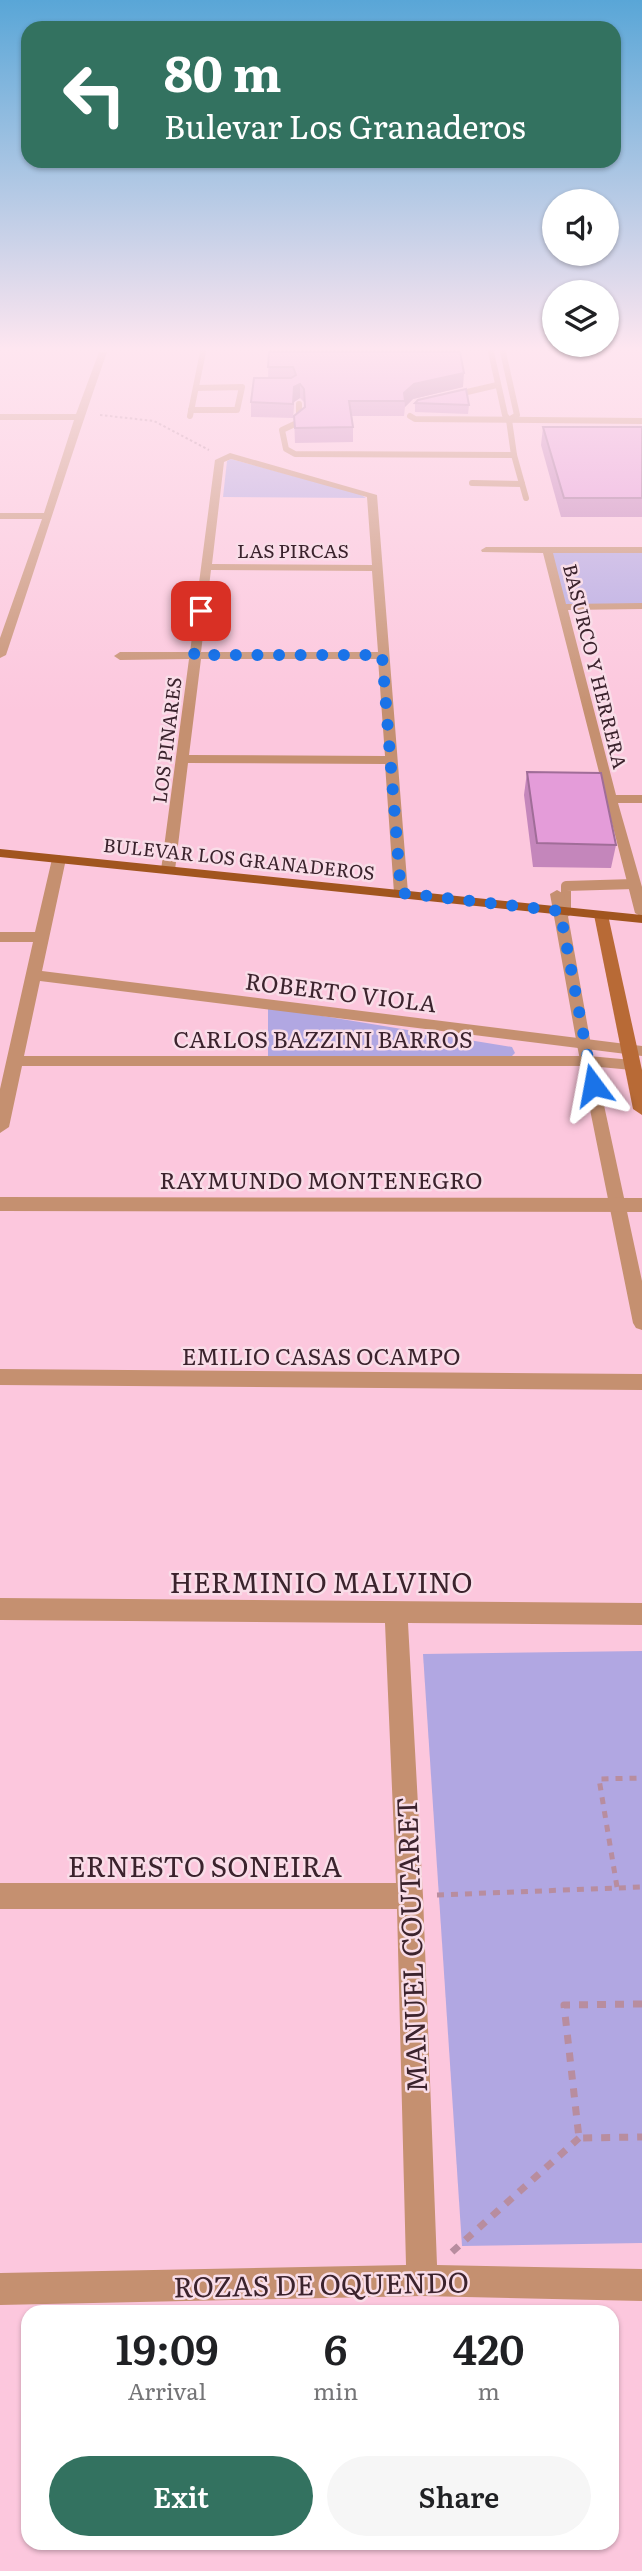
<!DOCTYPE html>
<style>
body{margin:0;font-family:Literata,serif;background:#f6f6f6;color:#202124;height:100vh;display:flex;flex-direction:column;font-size:26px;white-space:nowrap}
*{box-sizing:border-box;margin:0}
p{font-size:23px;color:#757577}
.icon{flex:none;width:38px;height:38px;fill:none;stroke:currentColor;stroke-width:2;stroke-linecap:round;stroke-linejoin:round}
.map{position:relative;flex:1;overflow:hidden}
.drawer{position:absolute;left:21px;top:2305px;width:598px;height:245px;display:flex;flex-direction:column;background:#fff;border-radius:21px;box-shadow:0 2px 5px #0004}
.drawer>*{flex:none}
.hud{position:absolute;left:21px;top:21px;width:600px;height:147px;border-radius:21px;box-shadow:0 2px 5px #0004;background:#337260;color:#fff;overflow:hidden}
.controls{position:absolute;left:542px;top:189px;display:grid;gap:14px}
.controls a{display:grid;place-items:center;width:77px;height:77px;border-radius:50%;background:#fff;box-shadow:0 2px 5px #0004;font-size:35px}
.pin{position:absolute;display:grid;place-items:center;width:60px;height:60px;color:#fff;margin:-30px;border-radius:14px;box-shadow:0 4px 10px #0006}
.me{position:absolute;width:77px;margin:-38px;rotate:347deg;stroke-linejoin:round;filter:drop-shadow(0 0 5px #0008)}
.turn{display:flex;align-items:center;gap:24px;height:147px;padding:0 28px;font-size:32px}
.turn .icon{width:91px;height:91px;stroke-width:2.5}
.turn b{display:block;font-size:49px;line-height:60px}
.eta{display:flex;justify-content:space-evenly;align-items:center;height:119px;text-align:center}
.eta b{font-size:42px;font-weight:600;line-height:49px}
.button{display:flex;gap:14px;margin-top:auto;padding:14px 28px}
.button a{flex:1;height:80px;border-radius:42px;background:#337260;color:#fff;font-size:28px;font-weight:600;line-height:80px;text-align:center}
.button a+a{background:#f6f6f6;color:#202124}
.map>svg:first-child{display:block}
</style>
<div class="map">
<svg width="642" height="2571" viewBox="0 0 642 2571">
<rect width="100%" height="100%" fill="#fcc7dd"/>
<!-- green -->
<g fill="#b1a7e2">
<polygon points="231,459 360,494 366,498 223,497 227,461"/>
<polygon points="546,550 642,550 642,606 560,607"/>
<polygon points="268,1007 512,1047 515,1053 510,1058 268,1056"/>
<polygon points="642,1651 642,2243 462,2246 423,1654"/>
</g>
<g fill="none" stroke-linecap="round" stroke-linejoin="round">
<!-- path-far2 -->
<polyline stroke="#b88d9f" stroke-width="2" stroke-dasharray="2.5 2.5" stroke-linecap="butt" points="100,415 154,421 209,450"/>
<!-- path-far1 -->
<g stroke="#b88d9f" stroke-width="5" stroke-dasharray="7 7" stroke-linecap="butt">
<polyline points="617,1887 599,1779 642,1778"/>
<polyline points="437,1895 642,1887"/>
</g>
<!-- path -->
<g stroke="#b88d9f" stroke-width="7" stroke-dasharray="9 9" stroke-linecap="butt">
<polyline points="642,2004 564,2005 579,2138 642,2137"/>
<polyline points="452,2252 579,2138"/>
</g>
<!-- service-far1 -->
<g stroke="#c59070" stroke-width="6">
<polyline points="503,352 517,415 509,420"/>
<polyline points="450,396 497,385"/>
<polyline points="299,404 299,422 282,430 286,449 295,454 514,455 509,420 505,415 491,352"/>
<polyline points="191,410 237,410 242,387 196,388"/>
<polyline points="190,416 203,352"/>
<polyline points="410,416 415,419 642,421"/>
<polyline points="514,455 526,498"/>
<polyline points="472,483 522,484"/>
</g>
<!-- service -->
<polyline stroke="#c59070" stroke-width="10" points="566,912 566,886 634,884"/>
<!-- pedestrian -->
<polygon fill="#c59070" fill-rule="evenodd" points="557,890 564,894 591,1045 642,1281 642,1330 636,1328 633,1323 577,1045 550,894"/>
<!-- minor -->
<g fill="#c59070" fill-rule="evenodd">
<path d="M99,352h8c-35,100 -67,202 -101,303l-6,3v-20l42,-119h-42v-6h44l30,-93h-74v-6h76z"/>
<path d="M230,453l147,42 31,398 -2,3 -5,1 -7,-4 -9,-129 -197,-1 -13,107 -7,4 -7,-4 28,-211 -69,1 -6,-4 6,-4h70l25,-192zM231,459l136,38 5,68 -160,-1 12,-102zM211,570l161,1 6,81h-177zM201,659h177l7,97 -196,-1z"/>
<polygon points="486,547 642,547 642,553 553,553 566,604 642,603 642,609 568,610 616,795 642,795 642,803 618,803 642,887 642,917 635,913 543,553 482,552 481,550"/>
<polygon points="59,855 66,859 42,971 642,1046 642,1056 40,981 24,1056 589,1056 632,1060 640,1065 632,1070 589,1066 22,1066 9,1127 0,1133 0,1089 33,942 0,942 0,932 35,932 52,859"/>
<polygon points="0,1197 642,1198 642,1212 0,1211"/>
<polygon points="0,1369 642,1374 642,1390 0,1385"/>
<polygon points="0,1598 642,1603 642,1625 408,1623 423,1896 437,2265 642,2269 642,2301 422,2296 0,2305 0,2273 406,2265 397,1909 0,1909 0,1883 396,1883 385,1623 0,1620"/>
</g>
<!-- secondary -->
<polygon fill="#b86a36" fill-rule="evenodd" points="601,911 608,915 642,1070 642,1115 633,1109 594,915"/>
<!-- primary -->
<polygon fill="#a1551f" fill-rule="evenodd" points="0,849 642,915 642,923 0,857"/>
</g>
<!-- wall -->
<g fill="#c486bb">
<polygon points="269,352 463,387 413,399 405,407 404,416 352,416 353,427 353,442 295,443 294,416 305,407 305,403 300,398 294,402 293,418 251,417 251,402 268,378"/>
<polygon points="415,403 469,405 468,414 415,412"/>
<polygon points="543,427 642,427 642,517 561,517 541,445"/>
<polygon points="527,772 616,845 611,868 533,867 524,795"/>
</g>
<!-- shaded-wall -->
<g fill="#a06d98">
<polygon points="464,373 463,387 413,399 405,407 404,393 414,384"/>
<polygon points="300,384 300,398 294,402 293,418 294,387"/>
</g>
<!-- building -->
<g fill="#e49cd9" stroke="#a06d98" stroke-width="2">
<polygon points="269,352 460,352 464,373 414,384 404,393 405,401 349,401 353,427 295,428 294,416 305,407 304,389 300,384 294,387 293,404 251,402 254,378 291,378 296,375 293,367 268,367"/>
<polygon points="466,389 469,405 415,403 418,400"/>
<polygon points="543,427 642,427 642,498 564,498"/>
<polygon points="527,772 601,773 616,845 537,843"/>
</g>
<!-- sky -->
<linearGradient id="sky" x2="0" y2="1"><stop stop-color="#59a6d7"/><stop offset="0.49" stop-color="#fee6f0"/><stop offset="1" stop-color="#fee6f0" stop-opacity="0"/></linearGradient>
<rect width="642" height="712" fill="url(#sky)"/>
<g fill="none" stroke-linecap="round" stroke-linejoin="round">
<!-- route -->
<polyline stroke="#1a73e8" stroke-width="12" stroke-dasharray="0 21.6" points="201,611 194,655 382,655 401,893 560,911 593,1085"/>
</g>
<g text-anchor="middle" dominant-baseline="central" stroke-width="5" stroke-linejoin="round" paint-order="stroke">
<!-- far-street labels -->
<g font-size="19" fill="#3b232d" stroke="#f9dde8">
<text x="293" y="550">LAS PIRCAS</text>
<text transform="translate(596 666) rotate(76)">BASURCO Y HERRERA</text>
<text transform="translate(166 740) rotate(-83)">LOS PINARES</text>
<text transform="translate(239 858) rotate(6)">BULEVAR LOS GRANADEROS</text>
</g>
<!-- street labels -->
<g font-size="23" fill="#3b232d" stroke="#f9dde8">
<text transform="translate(341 991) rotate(7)">ROBERTO VIOLA</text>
<text x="323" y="1038">CARLOS BAZZINI BARROS</text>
<text x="321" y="1179">RAYMUNDO MONTENEGRO</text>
<text x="321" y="1355">EMILIO CASAS OCAMPO</text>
</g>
<!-- near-street labels -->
<g font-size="28" fill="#3b232d" stroke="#f9dde8">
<text x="321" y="1581">HERMINIO MALVINO</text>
<text x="205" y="1865">ERNESTO SONEIRA</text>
<text transform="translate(410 1945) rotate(-92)">MANUEL COUTARET</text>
<text transform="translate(321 2283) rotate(-1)">ROZAS DE OQUENDO</text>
</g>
</g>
</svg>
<div class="controls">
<a><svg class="icon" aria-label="sound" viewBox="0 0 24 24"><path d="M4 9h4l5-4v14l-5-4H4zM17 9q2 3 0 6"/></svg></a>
<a><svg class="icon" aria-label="layers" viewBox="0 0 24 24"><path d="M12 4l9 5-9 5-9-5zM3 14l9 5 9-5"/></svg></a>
</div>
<div class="pin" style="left:201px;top:611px;background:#d93025"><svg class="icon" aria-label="arrive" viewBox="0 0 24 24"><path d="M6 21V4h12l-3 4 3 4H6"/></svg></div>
<svg class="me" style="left:593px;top:1085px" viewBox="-20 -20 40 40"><path d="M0-17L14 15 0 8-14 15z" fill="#1a73e8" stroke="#fff" stroke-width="4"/></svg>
<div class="hud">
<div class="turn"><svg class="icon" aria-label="left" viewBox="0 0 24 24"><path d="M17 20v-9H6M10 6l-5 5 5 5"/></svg><div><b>80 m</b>Bulevar Los Granaderos</div></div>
</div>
<section class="drawer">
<div class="eta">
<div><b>19:09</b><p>Arrival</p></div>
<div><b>6</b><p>min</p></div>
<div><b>420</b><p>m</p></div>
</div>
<div class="button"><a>Exit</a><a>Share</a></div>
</section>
</div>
